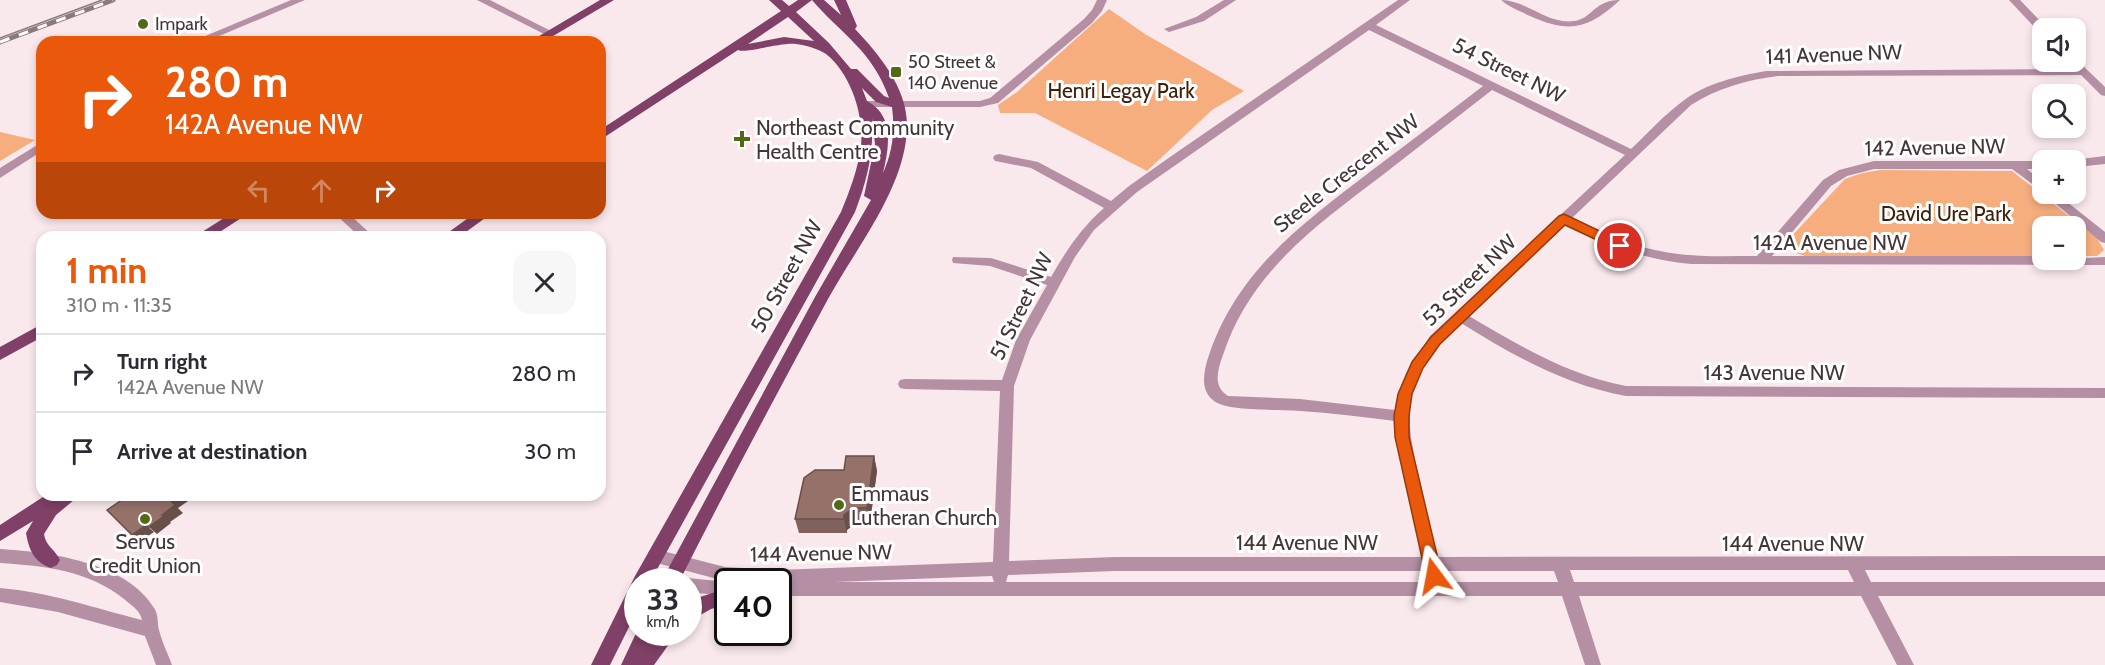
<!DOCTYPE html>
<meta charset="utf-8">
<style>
body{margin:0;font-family:Cabin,sans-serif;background:#f7f7f7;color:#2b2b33;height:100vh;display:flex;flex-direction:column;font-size:22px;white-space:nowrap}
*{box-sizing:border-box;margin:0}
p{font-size:20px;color:#7c7c81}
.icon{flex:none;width:33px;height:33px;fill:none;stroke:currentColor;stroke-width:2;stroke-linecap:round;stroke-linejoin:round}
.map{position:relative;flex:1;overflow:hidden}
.sheet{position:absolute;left:36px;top:231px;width:570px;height:270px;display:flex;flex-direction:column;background:#fff;border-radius:18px;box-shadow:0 3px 9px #0003}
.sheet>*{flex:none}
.hud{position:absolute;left:36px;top:36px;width:570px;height:183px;border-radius:18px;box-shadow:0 3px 9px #0003;background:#ea580c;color:#fff;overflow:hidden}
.fabs{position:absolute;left:2032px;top:18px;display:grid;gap:12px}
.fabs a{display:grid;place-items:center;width:54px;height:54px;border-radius:12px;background:#fff;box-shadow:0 3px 9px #0003;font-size:30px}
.speed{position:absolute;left:624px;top:568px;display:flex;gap:12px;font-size:30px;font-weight:700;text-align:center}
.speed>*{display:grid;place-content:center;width:78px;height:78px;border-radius:50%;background:#fff;box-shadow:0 3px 9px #0003;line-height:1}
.speed small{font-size:15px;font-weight:400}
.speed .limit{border:3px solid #111;border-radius:9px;background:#fff;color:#111}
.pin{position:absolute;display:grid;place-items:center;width:51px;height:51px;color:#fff;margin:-26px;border:3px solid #fff;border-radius:50%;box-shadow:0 2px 6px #0007}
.me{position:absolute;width:66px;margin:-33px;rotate:347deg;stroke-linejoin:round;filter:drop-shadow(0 0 4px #0008)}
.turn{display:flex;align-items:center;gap:21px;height:126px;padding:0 30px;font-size:27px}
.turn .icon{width:78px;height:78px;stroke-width:2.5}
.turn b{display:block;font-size:42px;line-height:51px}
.lanes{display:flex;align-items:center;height:57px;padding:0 30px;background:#0003;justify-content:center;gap:30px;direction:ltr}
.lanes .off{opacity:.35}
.round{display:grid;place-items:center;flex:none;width:63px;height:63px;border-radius:18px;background:#f7f7f7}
.summary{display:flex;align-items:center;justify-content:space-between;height:102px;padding:0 30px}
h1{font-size:36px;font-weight:700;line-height:45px;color:#ea580c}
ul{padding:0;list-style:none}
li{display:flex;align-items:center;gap:18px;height:78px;padding:0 30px;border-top:2px solid #e1e1e2}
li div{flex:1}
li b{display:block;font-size:22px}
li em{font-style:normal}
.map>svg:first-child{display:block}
</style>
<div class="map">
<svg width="2105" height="665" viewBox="0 0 2105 665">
<rect width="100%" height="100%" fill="#fae9ec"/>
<!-- green -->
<g fill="#f7ae7f">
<polygon points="1109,9 1145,34 1244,91 1212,110 1147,171 1035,113 1000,113 998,105 1017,92"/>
<polygon points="0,132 35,140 0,161"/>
<polygon points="1881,170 2012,171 2097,238 2104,250 2097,256 2076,256 2076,226 2043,226 2043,256 1805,256 1796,253 1788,247 1788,240 1845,179 1862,173"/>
</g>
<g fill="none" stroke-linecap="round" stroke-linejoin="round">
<!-- minor -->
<g fill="#b58fa4" fill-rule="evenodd">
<polygon points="291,0 305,0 205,42 191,42"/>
<polygon points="477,0 490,0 555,33 550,36 546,35"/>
<polygon points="1097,0 1107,0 1102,11 1092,23 998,103 980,107 863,107 857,104 863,101 980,101 990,98 1084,19 1092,10"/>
<polygon points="1224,0 1236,0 1204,21 1169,32 1164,29 1196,17"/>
<path d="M1398,0h12l-34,25 255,124c17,-16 33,-34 52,-48 23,-18 55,-25 83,-30l309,-2 -6,-7h7v-3l29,28v9l-4,-1 -20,-20 -303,1c-32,4 -60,12 -87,29l-119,113c27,13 54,26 83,32 33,8 68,6 102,6l66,-76 16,-10 35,-9h169v8h-16l16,13v10l-31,-23h-138l-27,7 -16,10 -59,70h271v4l62,-3v8l-414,-1c-45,-4 -85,-19 -126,-39l-96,91c51,30 99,59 157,70l479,2v10l-479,-2c-61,-11 -112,-40 -165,-73 -13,13 -27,25 -36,42 -25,40 -14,77 -4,120 5,24 11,48 17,72l667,-1v14h-240l6,12h234v14h-227l36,69h-17l-36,-69h-282l22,69h-16l-23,-69h-784v-14l-53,-1 -76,-20 -2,-5 2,-5 6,-2 70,18 52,3 216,-8 7,-171 -95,-2 -5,-1 -2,-4 2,-4 5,-1 97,1 14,-40 31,-55 -57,-19 -37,-3 -1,-3 1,-3 38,1 60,19c15,-26 30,-49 53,-69l-73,-40 -36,-7 -2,-3 2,-3 4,-1 39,8 73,39 18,-15 41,-29zM1369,30l114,56c-37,28 -74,57 -112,85 -69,53 -133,99 -162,184 -5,15 -10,35 5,46 15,11 66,8 86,10 31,2 63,6 95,10v16l27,120h-307l-106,4 5,-175 16,-46 45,-83 19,-27 43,-38zM1492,90l133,65 -195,181 -24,37 -11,37 -95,-11 -72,-3c-16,-10 -10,-27 -5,-41 27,-82 91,-128 157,-178 37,-29 75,-58 112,-87zM1570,570h278l6,12h-280zM1115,571h310l3,11h-422l2,-7zM1441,571h113l4,11h-114zM992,576l2,6h-159z"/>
<path d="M1501,0c25,0 47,25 73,21 18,-2 20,-21 46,-21 -32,29 -50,34 -90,16 -10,-5 -21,-9 -29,-16z"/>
<polygon points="2009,0 2020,0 2047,28 2043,28 2043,33 2039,32"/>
<polygon points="42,142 42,151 0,178 0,168"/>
<polygon points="2105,156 2105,164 2076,167 2076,160 2072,160"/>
<polygon points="2044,194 2057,194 2105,232 2105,243 2101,242"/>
<polygon points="334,213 348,213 374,237 360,237"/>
<path d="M0,549c48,3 127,13 154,59 5,7 3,15 5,22 3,12 9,24 13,35h-16l-11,-29 -87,-24 -58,-10v-14c49,4 94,20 142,32 -2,-10 -11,-15 -18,-21 -36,-29 -80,-33 -124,-36z"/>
<polygon points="645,567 677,575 684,579 688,578 728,582 728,596 688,592 688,582 649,582 639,579 637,574 639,569"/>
</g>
<!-- major -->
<g fill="#804067" fill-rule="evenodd">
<polygon points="600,0 614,0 543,42 529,42"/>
<path d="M769,0h13l7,6 9,-6h26l17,15 -7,-15h12l11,26 -2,3c24,25 53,60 52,98 -1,60 -51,121 -79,172 -51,94 -101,188 -149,283h-18l154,-285 56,-97 -7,-4 11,-52 -3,-26c2,35 -5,62 -17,94l-205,370h-12v27l-28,56h-19l44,-89 206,-364c9,-22 17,-43 20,-66 3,-31 -10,-72 -35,-92 -7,-5 -21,-9 -30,-10 -15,-2 -51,10 -58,6l-138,90v-10l181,-119zM812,0c29,34 61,51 77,98l-5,-2 -27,-27h-6l-22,-26 -33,-31zM788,17l26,24 -30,-4 -36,7zM862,88l14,14 16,5c3,23 1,44 -9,66 6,-26 12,-57 -16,-72z"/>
<polygon points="232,213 249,213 212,237 194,237"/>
<polygon points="475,213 492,213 459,237 442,237"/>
<polygon points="42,324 42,337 0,360 0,347"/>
<path d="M46,495h30l-2,5 -18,15 -12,19c2,13 11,15 16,26l-3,5 -6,3c-17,-6 -22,-18 -25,-35l7,-12 -33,20v-16z"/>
<polygon points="728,588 728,604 711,609 688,622 688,604 700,597"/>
<polygon points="638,629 638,633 654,633 651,639 657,633 677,633 654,665 621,665"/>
</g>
<!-- tram -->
<polyline stroke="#8a7a7d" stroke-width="1.5" points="0,38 102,0"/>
<defs>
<polyline id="rail" points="0,42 113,0"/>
</defs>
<!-- rail casing -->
<use href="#rail" stroke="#8a7a7d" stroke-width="5"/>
<!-- rail -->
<use href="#rail" stroke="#fff" stroke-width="3" stroke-dasharray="10" stroke-linecap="butt"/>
</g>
<!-- wall -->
<polygon fill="#80615b" points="874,456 877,471 870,522 857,522 847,530 847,533 799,533 795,519 844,470"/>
<!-- shaded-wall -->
<g fill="#684f4a">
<polygon points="874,456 877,471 870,522 867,508"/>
<polygon points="179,495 192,495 194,497 178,508 183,513 170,522 171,523 157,534 149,527 162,515 171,501"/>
<polygon points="854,508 857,522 847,530 847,533 844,519 844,515"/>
<polygon points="146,525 154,532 139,542 132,535"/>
</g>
<!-- building -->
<g fill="#95716a" stroke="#684f4a" stroke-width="1.5">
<polygon points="846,456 874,456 867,508 854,508 844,515 844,519 795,519 804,478 815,470 844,470"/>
<polygon points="129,495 179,495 171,501 175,505 162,515 164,516 149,527 146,525 132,535 107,510"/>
</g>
<!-- route -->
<polygon fill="#ea580c" stroke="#983908" stroke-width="1.5" points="1564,214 1625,243 1627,246 1620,250 1616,249 1565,225 1440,344 1423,368 1412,394 1409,416 1409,437 1442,576 1440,581 1434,583 1428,581 1426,576 1395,437 1394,416 1398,394 1412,362 1431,337 1559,216"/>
<!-- markers -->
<g fill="#546916" stroke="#fff" stroke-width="2">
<circle cx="143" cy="24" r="6"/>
<rect x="890" y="66" width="12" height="12" rx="3"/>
<path d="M739 130h6v6h6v6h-6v6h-6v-6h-6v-6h6z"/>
<circle cx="839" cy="505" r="6"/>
<circle cx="145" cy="519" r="6"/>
</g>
<g text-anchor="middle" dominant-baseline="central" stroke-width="6" stroke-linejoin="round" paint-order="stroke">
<!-- far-poi labels -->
<g font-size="18" fill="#453538" stroke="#fff" text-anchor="start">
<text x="155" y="24">Impark</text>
<text x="908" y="62">50 Street &amp;<tspan x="908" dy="21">140 Avenue</tspan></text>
</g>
<!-- street labels -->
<g font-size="21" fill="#453538" stroke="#fff">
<text transform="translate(1834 54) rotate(-2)">141 Avenue NW</text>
<text transform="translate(1509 70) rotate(26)">54 Street NW</text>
<text transform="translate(1935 147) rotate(-1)">142 Avenue NW</text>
<text transform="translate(1346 173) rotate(-38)">Steele Crescent NW</text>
<text x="1830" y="242">142A Avenue NW</text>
<text transform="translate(786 276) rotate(-61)">50 Street NW</text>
<text transform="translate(1469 280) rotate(-44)">53 Street NW</text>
<text transform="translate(1021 306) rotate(-64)">51 Street NW</text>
<text x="1774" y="372">143 Avenue NW</text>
<text x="1307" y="542">144 Avenue NW</text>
<text x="1793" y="543">144 Avenue NW</text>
<text transform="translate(821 553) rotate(-1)">144 Avenue NW</text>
</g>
<!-- park labels -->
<g font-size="21" fill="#3f2008" stroke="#fff">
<text x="1121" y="90">Henri Legay Park</text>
<text x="1946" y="213">David Ure Park</text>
</g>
<!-- poi labels -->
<g font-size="21" fill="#453538" stroke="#fff" text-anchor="start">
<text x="756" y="127">Northeast Community<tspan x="756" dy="24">Health Centre</tspan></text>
<text x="851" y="493">Emmaus<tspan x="851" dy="24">Lutheran Church</tspan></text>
<text x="145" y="541" text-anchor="middle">Servus<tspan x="145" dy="24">Credit Union</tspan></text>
</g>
</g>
</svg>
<div class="fabs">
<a><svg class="icon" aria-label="sound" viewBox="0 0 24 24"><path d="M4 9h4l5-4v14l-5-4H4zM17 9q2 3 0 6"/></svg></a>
<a><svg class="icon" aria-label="search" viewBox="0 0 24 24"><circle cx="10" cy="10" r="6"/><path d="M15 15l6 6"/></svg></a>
<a>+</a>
<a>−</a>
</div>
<div class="speed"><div>33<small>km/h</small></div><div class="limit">40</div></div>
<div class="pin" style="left:1620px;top:246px;background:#d93025"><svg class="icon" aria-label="arrive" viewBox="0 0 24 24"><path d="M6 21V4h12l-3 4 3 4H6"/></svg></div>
<svg class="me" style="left:1434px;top:576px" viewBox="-20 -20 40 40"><path d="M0-17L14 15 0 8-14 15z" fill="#ea580c" stroke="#fff" stroke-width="4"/></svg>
<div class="hud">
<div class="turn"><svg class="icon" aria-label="right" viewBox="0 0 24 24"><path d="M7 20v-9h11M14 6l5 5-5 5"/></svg><div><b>280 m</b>142A Avenue NW</div></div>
<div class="lanes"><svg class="icon off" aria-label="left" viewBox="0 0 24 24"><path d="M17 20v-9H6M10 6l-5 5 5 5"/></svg><svg class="icon off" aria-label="ahead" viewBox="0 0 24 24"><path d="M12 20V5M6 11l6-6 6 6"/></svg><svg class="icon" aria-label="right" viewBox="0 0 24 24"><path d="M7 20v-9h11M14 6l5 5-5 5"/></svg></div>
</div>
<section class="sheet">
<div class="summary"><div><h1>1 min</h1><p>310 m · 11:35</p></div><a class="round"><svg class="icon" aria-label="close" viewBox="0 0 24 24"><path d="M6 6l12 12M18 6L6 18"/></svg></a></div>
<ul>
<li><svg class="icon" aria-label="right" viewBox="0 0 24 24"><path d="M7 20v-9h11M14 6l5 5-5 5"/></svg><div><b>Turn right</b><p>142A Avenue NW</p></div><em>280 m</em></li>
<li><svg class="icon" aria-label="arrive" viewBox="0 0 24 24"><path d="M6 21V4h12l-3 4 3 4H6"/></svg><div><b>Arrive at destination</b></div><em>30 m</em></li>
</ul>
</section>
</div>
